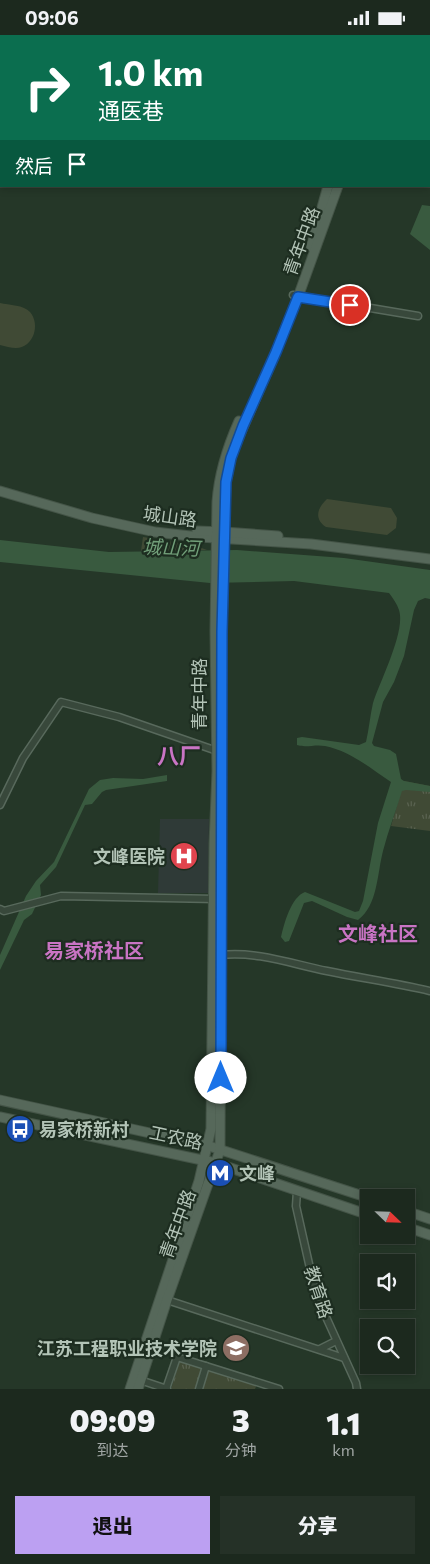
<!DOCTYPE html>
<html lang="zh">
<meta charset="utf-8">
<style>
body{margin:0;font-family:Commissioner,"Noto Sans SC",sans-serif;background:#253127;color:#f1f3f6;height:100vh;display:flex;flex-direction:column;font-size:19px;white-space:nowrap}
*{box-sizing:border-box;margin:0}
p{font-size:16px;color:#a0a6a4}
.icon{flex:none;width:28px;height:28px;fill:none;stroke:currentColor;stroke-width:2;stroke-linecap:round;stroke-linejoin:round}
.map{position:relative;height:1354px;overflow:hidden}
.drawer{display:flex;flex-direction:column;background:#1c291e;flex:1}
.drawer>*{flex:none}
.guide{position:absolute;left:0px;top:0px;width:430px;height:152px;box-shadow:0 2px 8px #0003,0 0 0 1px #3a453c;background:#0b6e4f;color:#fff;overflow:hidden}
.needle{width:32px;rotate:113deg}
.buttons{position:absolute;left:360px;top:1154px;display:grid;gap:10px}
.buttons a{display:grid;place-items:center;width:55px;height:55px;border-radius:0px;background:#1c291e;box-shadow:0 2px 8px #0003,0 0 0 1px #3a453c;font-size:25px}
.pin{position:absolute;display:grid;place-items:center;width:42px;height:42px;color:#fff;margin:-21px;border:2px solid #fff;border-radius:50%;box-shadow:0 1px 5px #0007}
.me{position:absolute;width:55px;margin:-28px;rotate:0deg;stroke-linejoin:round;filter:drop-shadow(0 0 4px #0008)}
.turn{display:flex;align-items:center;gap:18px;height:105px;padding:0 15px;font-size:22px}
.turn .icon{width:65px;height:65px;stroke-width:2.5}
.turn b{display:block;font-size:35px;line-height:42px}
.then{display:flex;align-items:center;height:48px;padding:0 15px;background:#0003;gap:10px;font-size:19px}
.eta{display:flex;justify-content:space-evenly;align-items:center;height:85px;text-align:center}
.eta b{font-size:30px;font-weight:800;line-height:35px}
.action{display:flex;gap:10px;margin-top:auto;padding:10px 15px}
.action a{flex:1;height:58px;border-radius:0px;background:#bca0f2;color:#111;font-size:20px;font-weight:800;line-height:58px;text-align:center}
.action a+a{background:#253127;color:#f1f3f6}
.status{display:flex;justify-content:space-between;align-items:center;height:35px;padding:0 25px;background:#1c291e;direction:ltr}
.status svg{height:14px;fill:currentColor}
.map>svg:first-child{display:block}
</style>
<div class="status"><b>09:06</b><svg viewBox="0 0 49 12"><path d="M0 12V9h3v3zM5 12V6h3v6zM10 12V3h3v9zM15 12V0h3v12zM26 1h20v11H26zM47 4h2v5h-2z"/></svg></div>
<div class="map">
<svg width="430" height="1354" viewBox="0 0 430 1354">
<defs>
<pattern id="grass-tufts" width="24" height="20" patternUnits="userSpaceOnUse" patternTransform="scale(1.25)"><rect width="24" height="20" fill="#404a35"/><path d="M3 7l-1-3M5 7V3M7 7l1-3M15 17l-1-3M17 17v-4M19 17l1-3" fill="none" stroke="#596250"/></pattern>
</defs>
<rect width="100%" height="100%" fill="#253728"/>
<!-- medical -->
<polygon fill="#2f3a37" points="160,784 209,784 208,858 158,858"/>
<!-- grass -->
<g fill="url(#grass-tufts)">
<polygon points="143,502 196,511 207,515 141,516"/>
<polygon points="404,746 430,751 430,796 391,791"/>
<polygon points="180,1325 202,1332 195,1354 171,1354"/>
<polygon points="209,1334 257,1349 255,1354 203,1354"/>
</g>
<!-- pitch -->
<g fill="#404a35">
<path d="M0,268c9,2 24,2 30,9 11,13 3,36 -14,36 -5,0 -11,-2 -16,-3z"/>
<path d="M327,464l64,9 6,10 -1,10 -9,7 -61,-8c-12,-8 -9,-19 1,-28z"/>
</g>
<!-- water -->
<g fill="#395a3f">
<polygon points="422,170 430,171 430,215 410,199"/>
<path d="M0,505l109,12 128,-2 107,8 86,12v29l-5,-1 -7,3 -4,9 -10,46 -10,26 -11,20 -11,41 2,3 16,4 6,4 5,25 3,2 26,5v6l-24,-2 -4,1c-6,20 -14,40 -19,60 -6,23 -5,54 -25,69l-11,-3 -35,-16 -8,2 -15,38 -4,1 -4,-5c3,-13 10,-40 24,-45l50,20 4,-1 4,-10 15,-78 13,-41c-21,-14 -41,-31 -66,-36 -10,-2 -19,2 -28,-1v-7l5,-1 57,8 7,-3c3,-13 4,-26 7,-39 7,-22 33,-72 26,-93 -2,-6 -6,-12 -10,-17l-95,-12 -84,2 -210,-21z"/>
<polygon points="167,740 167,746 106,755 102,757 92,769 85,770 56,832 40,850 41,860 32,879 24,885 0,935 0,920 26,861 36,846 54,827 89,754 100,745 113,743 143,744"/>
</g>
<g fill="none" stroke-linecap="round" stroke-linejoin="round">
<defs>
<g id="minor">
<polyline points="379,1 379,0"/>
<polyline points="0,124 1,124"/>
<polyline points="293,260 418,281"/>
<polyline points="0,770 23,723 61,667 119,682 220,717"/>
<polyline points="0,874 4,876 61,861 216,864"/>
<path d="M221,920c36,-4 71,9 106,16 34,7 69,12 103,20"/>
<polyline points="297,1156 296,1171 316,1260 356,1348 357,1354"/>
<polyline points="167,1265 344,1323"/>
<polyline points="320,1314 336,1306"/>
<polyline points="137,1344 167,1354"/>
<polyline points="166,1354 177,1322 279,1354"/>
<polyline points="199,1354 206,1331"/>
</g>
<g id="major">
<polyline points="429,60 430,59"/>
<polyline points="429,70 430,69"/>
<polyline points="429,106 430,106"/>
<polyline points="429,116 430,116"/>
<polyline points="311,212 328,151"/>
<polyline points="0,456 92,483 155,497 199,502 311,509 430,524"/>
<polyline points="197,496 224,497 278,501"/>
<polyline points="0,1065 209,1111 369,1163"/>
<polyline points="0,1082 216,1128 369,1180"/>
<polyline points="406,1176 430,1184"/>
<polyline points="406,1192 430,1200"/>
<path d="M130,1354l69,-208 12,-52 3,-285 3,-73 -2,-140 2,-129c2,-29 10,-54 22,-81"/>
<polyline points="138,1354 167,1265 220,1115 222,597 226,447 231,423 238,404 276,317 298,262 338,151"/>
</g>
</defs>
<!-- minor casing -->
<use href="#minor" stroke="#58695c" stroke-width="9"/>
<!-- major casing -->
<use href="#major" stroke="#445447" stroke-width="11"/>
<!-- minor -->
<use href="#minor" stroke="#38483b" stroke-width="6"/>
<!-- major -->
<use href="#major" stroke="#56685a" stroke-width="9"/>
</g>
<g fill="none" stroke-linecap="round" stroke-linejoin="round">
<defs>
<polyline id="route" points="221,1043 222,597 226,447 231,423 243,391 276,317 298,262 350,270"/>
</defs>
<!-- route casing -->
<use href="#route" stroke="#114b97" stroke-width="12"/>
<!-- route -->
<use href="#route" stroke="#1a73e8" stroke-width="9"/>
</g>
<!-- icons -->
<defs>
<symbol id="hospital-disc" viewBox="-11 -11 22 22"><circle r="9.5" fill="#e0444e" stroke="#1d2d20"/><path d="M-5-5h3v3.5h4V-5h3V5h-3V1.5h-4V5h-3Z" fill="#fff"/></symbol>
<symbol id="bus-disc" viewBox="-11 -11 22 22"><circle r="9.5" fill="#1a4fb4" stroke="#1d2d20"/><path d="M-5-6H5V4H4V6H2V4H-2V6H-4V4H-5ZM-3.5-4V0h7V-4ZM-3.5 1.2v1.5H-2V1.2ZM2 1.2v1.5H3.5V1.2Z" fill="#fff"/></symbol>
<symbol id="metro-disc" viewBox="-11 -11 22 22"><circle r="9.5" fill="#1a4fb4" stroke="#1d2d20"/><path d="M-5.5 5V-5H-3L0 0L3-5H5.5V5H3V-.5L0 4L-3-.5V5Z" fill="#fff"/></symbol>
<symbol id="university-disc" viewBox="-11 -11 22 22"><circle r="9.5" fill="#8d6e63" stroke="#1d2d20"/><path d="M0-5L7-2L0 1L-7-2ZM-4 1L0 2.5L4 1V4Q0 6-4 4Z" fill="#fff"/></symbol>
</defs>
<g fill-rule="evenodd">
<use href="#hospital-disc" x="168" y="805" width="32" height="32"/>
<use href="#bus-disc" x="4" y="1078" width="32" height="32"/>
<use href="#metro-disc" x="204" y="1122" width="32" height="32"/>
<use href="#university-disc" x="220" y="1297" width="32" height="32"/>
</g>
<g text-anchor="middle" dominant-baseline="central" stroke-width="4.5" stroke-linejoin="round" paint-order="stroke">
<!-- street labels -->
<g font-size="18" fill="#b3c4b7" stroke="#1d2d20">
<text transform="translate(301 206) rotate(-70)">青年中路</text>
<text transform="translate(170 481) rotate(8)">城山路</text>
<text transform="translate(199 659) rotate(-90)">青年中路</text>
<text transform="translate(176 1102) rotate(12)">工农路</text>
<text transform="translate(177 1189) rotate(-70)">青年中路</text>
<text transform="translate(319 1257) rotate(72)">教育路</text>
</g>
<!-- poi labels -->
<g font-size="18" font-weight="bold" fill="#b3c4b7" stroke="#1d2d20" text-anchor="end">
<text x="165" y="821">文峰医院</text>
<text x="39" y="1094" text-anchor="start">易家桥新村</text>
<text x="239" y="1138" text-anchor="start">文峰</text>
<text x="217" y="1313">江苏工程职业技术学院</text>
</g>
<!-- water labels -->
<g font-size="19" font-style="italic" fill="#719f79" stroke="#1d2d20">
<text transform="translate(171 512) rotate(2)">城山河</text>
</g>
<!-- quarter labels -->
<g font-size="20" font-weight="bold" fill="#c974c4" stroke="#1d2d20">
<text x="378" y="898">文峰社区</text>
<text x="94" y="915">易家桥社区</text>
</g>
<!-- district labels -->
<g font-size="22" font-weight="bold" fill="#c974c4" stroke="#1d2d20">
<text x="179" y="720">八厂</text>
</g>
</g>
</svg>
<div class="buttons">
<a><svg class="needle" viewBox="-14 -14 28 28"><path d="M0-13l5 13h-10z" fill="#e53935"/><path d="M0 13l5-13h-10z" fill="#a0a6a4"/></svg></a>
<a><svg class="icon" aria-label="sound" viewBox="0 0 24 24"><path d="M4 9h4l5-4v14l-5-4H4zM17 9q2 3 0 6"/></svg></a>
<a><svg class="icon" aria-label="search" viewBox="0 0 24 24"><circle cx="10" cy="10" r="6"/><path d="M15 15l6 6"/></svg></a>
</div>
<div class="pin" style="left:350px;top:270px;background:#d93025"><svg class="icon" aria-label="arrive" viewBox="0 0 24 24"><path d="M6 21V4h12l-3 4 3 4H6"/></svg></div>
<svg class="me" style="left:221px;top:1043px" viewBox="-20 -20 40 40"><circle r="19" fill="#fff"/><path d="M0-13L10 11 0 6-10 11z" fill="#1a73e8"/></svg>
<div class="guide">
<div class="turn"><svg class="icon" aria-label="right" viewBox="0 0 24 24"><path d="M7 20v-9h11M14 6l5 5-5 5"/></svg><div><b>1.0 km</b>通医巷</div></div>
<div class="then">然后<svg class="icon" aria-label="arrive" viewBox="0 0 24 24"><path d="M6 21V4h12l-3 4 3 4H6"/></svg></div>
</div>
</div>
<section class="drawer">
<div class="eta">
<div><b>09:09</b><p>到达</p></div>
<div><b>3</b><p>分钟</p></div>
<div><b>1.1</b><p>km</p></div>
</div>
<div class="action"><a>退出</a><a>分享</a></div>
</section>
